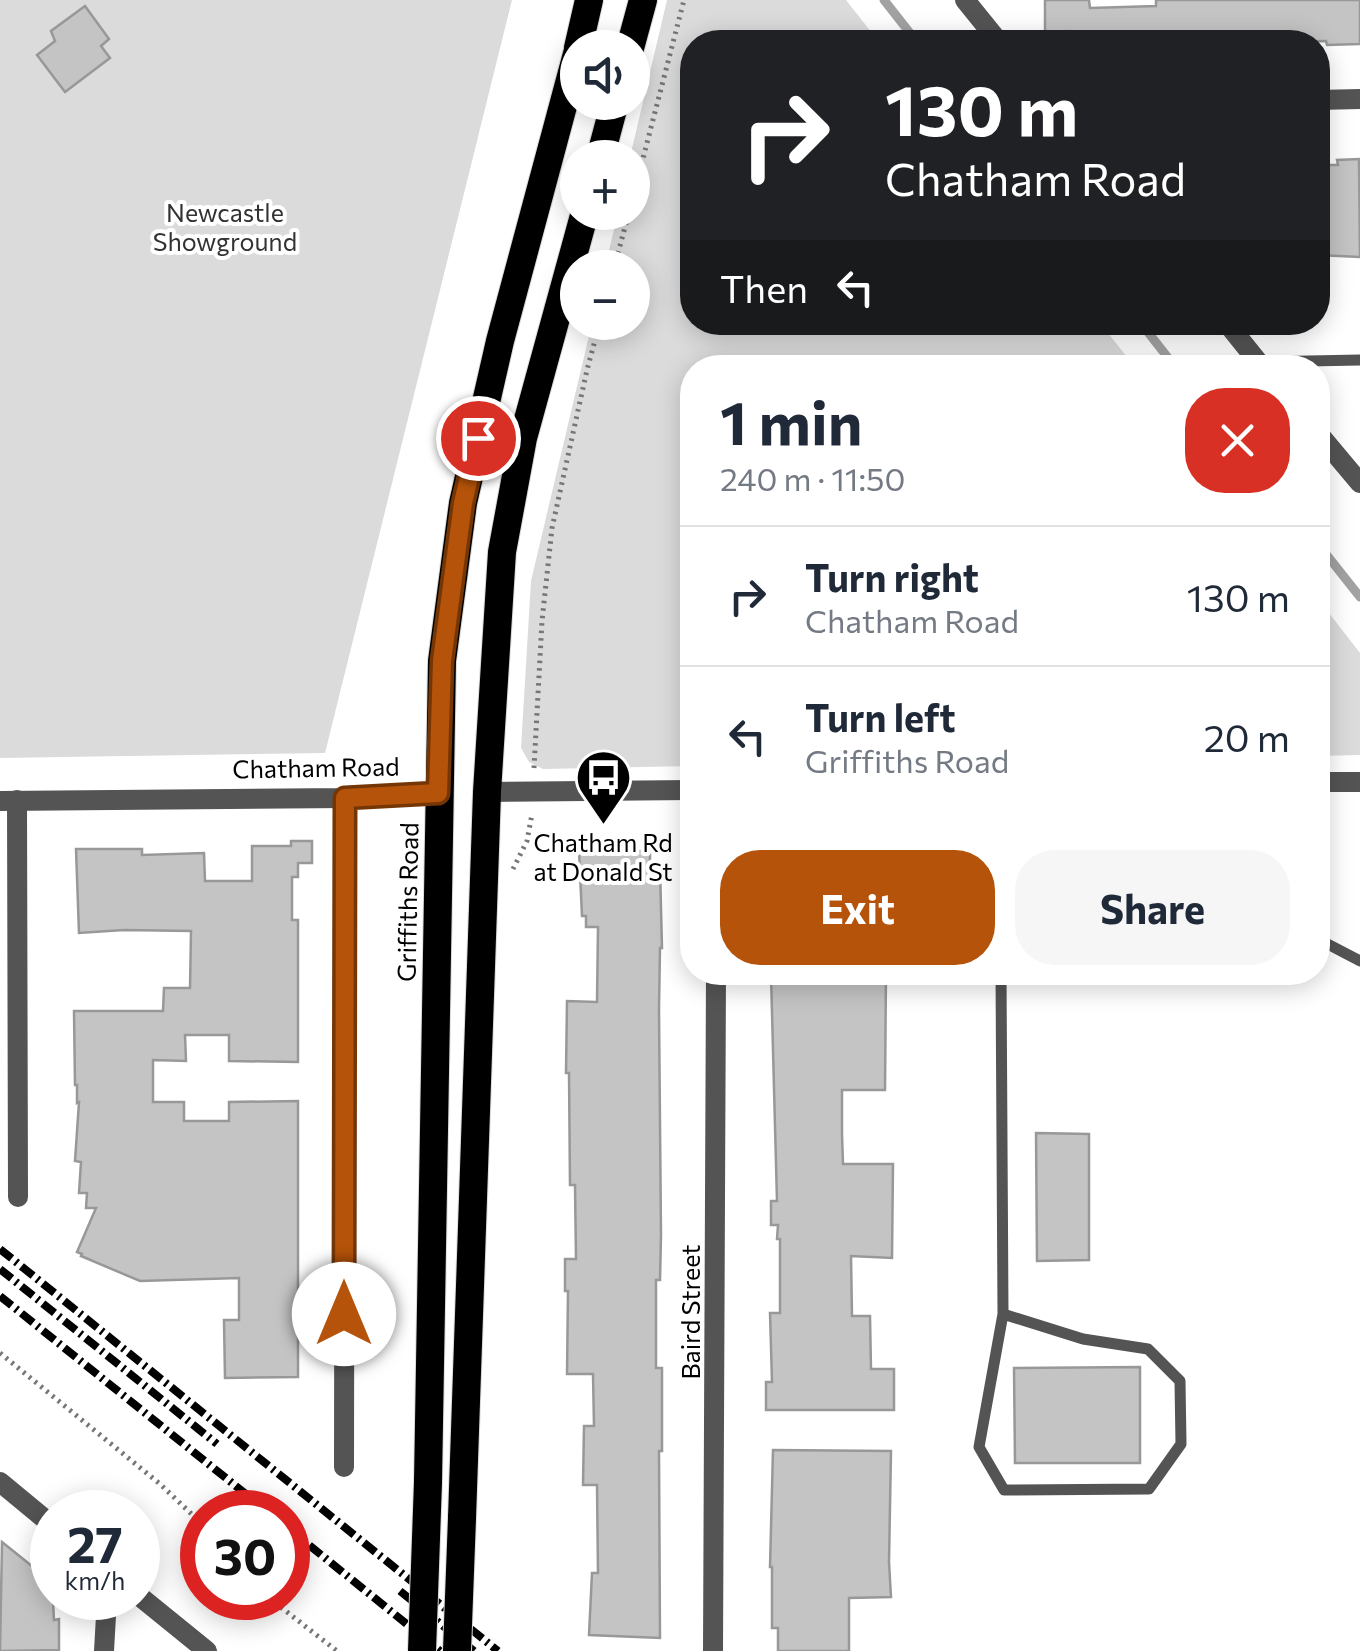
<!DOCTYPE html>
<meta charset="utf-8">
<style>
body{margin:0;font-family:Commissioner,sans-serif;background:#f6f6f7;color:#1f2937;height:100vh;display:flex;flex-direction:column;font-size:38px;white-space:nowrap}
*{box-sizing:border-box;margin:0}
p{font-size:32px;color:#747a83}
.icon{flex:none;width:55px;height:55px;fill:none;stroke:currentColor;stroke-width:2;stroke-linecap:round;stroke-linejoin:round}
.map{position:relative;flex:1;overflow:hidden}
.panel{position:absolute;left:680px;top:355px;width:650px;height:630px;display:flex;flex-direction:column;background:#fff;border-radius:40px;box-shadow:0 5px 25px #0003}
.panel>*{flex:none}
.hud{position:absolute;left:680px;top:30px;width:650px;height:305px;border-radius:40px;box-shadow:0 5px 25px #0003;background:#202124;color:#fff;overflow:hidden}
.controls{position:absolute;left:560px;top:30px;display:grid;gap:20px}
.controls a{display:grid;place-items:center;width:90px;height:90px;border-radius:50%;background:#fff;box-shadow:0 5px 25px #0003;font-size:50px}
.speed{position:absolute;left:30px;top:1490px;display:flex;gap:20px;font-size:50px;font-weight:700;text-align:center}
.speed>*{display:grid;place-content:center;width:130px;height:130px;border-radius:50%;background:#fff;box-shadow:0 5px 25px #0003;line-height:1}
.speed small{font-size:25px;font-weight:400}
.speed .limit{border:15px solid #d22;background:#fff;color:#111}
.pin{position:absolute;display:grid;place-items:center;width:85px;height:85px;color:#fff;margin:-42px;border:5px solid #fff;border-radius:50%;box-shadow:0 2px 10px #0007}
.me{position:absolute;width:110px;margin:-55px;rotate:0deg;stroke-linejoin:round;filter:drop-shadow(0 0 8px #0008)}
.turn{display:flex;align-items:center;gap:35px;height:210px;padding:0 40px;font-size:45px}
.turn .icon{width:130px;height:130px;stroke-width:2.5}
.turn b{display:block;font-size:70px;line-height:85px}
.then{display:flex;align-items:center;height:95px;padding:0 40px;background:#0003;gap:20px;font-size:38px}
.round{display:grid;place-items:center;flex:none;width:105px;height:105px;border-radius:40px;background:#f6f6f7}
.headline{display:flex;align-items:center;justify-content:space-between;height:170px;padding:0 40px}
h1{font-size:60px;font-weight:700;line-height:75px}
.button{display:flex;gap:20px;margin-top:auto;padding:20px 40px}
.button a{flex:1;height:115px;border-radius:40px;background:#b45309;color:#fff;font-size:40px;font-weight:700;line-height:115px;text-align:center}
.button a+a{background:#f6f6f7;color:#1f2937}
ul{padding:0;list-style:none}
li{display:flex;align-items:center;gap:30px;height:140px;padding:0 40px;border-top:2px solid #e0e1e3}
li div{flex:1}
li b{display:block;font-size:38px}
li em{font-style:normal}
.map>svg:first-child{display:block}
</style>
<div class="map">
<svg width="1360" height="1651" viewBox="0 0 1360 1651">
<rect width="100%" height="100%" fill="#fff"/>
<!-- green -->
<g fill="#dbdbdb">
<polygon points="0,0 512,0 325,753 0,758"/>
<polygon points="667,0 846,0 879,42 692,42 692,322 1100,323 1135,367 692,368 692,766 543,769 529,762 521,748 531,581 592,323 632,322 632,268 605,267 618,213 632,212 632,158 630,157"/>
<polygon points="1318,599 1360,653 1360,755 1318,756"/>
</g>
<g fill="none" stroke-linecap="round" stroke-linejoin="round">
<!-- stream -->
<g stroke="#a2a2a2" stroke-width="9">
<polyline points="884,0 917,42"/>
<polyline points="1140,322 1176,368"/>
<polyline points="1318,544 1360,597"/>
</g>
</g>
<!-- building -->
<g fill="#c4c4c4" stroke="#989898" stroke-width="2.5">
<polygon points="1045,0 1089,0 1090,8 1156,6 1156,0 1360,0 1360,44 1327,45 1326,41 1270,42 1270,35 1195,37 1195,41 1075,42 1075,37 1069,37 1068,31 1045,32"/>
<polygon points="85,6 109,39 101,46 110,58 65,92 37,55 55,41 51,31"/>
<polygon points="1359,159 1360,257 1318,255 1318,165 1338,165 1337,160"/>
<polygon points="291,841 312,841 312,863 298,863 298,877 292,877 292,920 298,920 298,1062 229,1061 229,1035 185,1035 186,1061 153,1060 153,1102 184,1102 184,1121 229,1121 229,1102 298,1101 298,1377 225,1378 224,1320 239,1320 239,1278 140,1281 81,1256 82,1254 77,1252 96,1208 86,1208 87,1193 79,1193 81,1162 75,1161 79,1102 77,1103 77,1085 75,1085 74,1011 163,1011 164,988 190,988 191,931 124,930 79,933 76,849 142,849 142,855 204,853 205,881 252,881 252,846 291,846"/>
<polygon points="579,851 650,851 650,867 660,867 662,948 660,948 659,1009 661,1235 660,1280 656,1280 656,1368 662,1368 662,1451 659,1451 660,1638 589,1635 592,1573 598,1573 597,1485 583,1485 584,1426 594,1426 593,1374 567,1374 568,1291 565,1291 565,1259 576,1259 575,1185 570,1185 569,1073 566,1073 567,1001 597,1002 598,927 586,927 586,916 582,916"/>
<polygon points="831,972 886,972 885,1090 842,1090 842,1134 843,1164 893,1164 892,1258 851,1256 852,1316 870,1316 871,1369 894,1369 894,1410 766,1410 766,1382 772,1382 770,1313 780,1313 780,1239 777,1239 778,1225 771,1225 771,1201 777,1201 771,975 831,975"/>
<polygon points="1036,1133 1089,1134 1089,1260 1037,1261"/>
<polygon points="1140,1367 1140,1463 1015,1463 1014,1368"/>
<polygon points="773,1450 891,1451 889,1562 891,1597 849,1598 849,1651 778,1651 778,1628 772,1628 772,1567 770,1567"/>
<polygon points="2,1542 38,1571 39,1582 52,1582 54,1620 59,1619 59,1650 0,1651"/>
</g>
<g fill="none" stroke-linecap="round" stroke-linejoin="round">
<defs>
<g id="trunk">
<polyline points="578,48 589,0"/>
<polyline points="630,48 643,0"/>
<polyline points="600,158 615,102"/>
<polyline points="428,1482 442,661 463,503 500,341 578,50"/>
<polyline points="462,1518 487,792 502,552 523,438 585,212"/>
</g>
</defs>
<!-- trunk casing -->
<use href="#trunk" stroke="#dbdbdb" stroke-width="30"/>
<!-- path -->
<g stroke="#767676" stroke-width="5" stroke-dasharray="2.5 5" stroke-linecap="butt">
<polyline points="632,201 684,0"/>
<polyline points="614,268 629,212"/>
<polyline points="534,768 542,621 552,528 587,370 600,322"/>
<polyline points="513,869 527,841 532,814"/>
<polyline points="0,1353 160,1484 202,1524"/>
<polyline points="269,1598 337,1651"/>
</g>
<!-- service -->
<g stroke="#545454" stroke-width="11">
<polyline points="1258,362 1360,360"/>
<polyline points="1318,920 1318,939 1360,961"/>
<polyline points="1001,972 1003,1314 979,1447 1004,1490 1149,1489 1181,1444 1180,1381 1148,1349 1083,1339 1003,1314"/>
</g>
<!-- minor -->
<g stroke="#545454" stroke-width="20">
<polyline points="965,0 999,42"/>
<polyline points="1318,100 1360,99"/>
<polyline points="1226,322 1263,368"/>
<polyline points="1318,433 1360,483"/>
<polyline points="1318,782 1360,782"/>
<polyline points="487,792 692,790"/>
<polyline points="17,800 18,1197"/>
<polyline points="0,801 345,798 438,793"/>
<polyline points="344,1467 345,798"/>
<polyline points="0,1482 52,1525"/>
<polyline points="138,1595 207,1651"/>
<polyline points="104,1651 107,1598"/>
<polyline points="713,1651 716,972"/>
</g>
<!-- trunk -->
<use href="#trunk" stroke="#000" stroke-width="28"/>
<!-- rail -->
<g stroke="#000" stroke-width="8" stroke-dasharray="15 5 2.5 5" stroke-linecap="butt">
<polyline points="0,1249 498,1651"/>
<polyline points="0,1269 217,1444"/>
<polyline points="0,1296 268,1512"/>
<polyline points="288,1528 440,1651"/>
<polyline points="400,1591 474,1651"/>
</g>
<defs>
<g id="trunk-bridge">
<polyline points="422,1651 428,1482"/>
<polyline points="457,1651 462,1518"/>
</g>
</defs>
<!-- trunk-bridge casing -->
<use href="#trunk-bridge" stroke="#dbdbdb" stroke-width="30" stroke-linecap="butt"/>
<!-- trunk-bridge -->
<use href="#trunk-bridge" stroke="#000" stroke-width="28"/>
</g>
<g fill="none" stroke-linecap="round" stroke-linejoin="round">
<defs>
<polyline id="route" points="344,1314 345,798 438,793 442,661 463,503 478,438"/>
</defs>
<!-- route casing -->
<use href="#route" stroke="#753606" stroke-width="25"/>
<!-- route -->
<use href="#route" stroke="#b45309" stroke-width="18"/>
</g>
<!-- icons -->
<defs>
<symbol id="bus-pin" viewBox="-11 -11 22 30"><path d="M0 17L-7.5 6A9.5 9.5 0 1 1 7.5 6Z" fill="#000" stroke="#fff"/><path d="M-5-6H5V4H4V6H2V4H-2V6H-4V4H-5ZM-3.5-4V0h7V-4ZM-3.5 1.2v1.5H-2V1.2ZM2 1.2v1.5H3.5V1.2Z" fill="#fff"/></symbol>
</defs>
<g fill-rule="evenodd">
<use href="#bus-pin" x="572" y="746" width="63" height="86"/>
</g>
<g text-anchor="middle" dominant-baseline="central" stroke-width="8" stroke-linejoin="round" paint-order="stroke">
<!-- park labels -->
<g font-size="25" fill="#323232" stroke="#fff">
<text x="225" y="212">Newcastle<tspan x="225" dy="29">Showground</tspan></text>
</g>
<!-- street labels -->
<g font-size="25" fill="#000" stroke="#fff">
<text transform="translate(316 767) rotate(-1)">Chatham Road</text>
<text transform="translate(407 902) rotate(-89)">Griffiths Road</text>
<text transform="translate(690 1312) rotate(-90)">Baird Street</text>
</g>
<!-- poi labels -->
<g font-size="25" fill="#000" stroke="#fff">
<text x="603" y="842">Chatham Rd<tspan x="603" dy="29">at Donald St</tspan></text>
</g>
</g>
</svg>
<div class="controls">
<a><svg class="icon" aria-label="sound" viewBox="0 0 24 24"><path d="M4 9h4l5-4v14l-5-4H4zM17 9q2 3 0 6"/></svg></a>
<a>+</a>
<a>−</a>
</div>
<div class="speed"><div>27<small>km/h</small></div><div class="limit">30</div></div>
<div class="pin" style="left:478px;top:438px;background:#d93025"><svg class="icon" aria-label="arrive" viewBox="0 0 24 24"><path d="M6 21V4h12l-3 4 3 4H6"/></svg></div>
<svg class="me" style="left:344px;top:1314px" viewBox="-20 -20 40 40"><circle r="19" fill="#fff"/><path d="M0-13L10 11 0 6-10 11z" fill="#b45309"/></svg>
<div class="hud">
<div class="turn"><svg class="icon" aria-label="right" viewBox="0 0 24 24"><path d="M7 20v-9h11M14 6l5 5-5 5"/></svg><div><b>130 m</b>Chatham Road</div></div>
<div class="then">Then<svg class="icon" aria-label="left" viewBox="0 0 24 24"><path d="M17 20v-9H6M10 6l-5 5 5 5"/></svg></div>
</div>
<section class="panel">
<div class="headline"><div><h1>1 min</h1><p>240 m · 11:50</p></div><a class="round" style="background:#d93025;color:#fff"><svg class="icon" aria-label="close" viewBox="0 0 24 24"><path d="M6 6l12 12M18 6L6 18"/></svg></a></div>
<ul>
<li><svg class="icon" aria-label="right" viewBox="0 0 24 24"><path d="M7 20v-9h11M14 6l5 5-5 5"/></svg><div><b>Turn right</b><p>Chatham Road</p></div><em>130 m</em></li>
<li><svg class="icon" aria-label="left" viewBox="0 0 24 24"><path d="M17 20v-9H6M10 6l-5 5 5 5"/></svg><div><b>Turn left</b><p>Griffiths Road</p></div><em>20 m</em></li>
</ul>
<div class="button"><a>Exit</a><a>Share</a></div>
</section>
</div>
